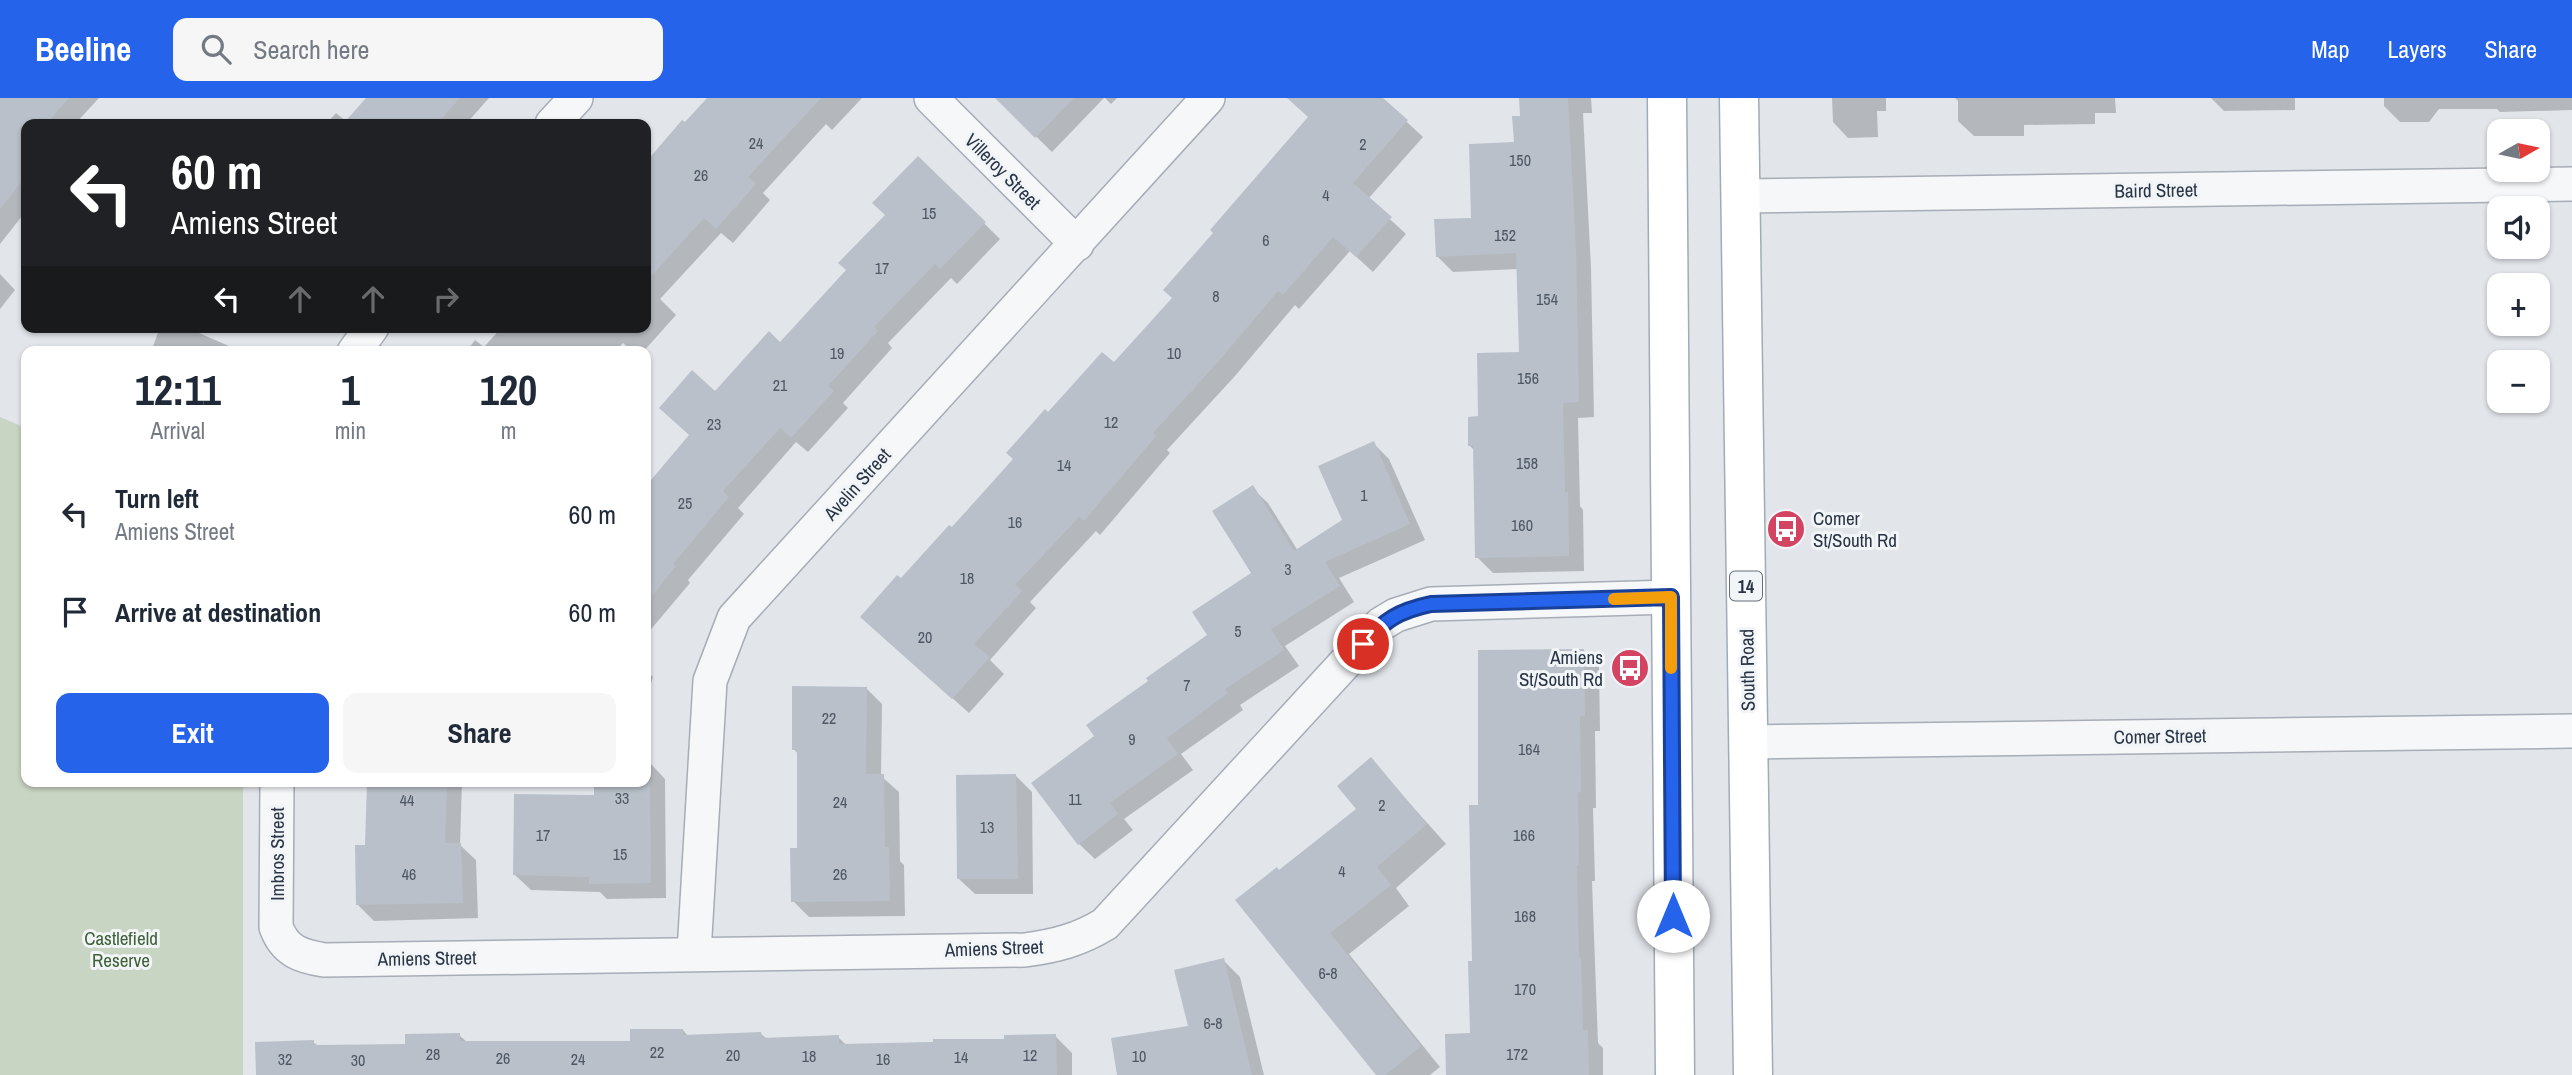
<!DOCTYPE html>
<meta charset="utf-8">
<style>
body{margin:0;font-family:"Archivo Narrow",sans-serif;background:#f6f6f7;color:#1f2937;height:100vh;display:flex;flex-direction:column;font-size:26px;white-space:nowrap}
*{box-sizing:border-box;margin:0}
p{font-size:23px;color:#747a83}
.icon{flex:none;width:38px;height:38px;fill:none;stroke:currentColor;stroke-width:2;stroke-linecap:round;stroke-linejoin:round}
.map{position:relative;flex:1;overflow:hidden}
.sheet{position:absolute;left:21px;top:248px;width:630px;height:441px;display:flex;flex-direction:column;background:#fff;border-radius:14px;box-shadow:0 2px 5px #0004}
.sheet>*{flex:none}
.banner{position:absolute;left:21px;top:21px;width:630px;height:214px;border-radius:14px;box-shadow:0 2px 5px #0004;background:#202124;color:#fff;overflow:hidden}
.needle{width:46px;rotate:81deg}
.tools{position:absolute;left:2487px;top:21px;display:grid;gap:14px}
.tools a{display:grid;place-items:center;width:63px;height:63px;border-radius:14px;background:#fff;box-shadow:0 2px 5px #0004;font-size:35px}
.pin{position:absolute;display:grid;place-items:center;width:60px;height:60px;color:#fff;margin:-30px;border:4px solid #fff;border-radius:50%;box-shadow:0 2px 7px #0007}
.me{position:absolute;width:77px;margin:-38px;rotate:0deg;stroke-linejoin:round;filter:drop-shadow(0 0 5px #0008)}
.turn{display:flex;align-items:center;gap:24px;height:147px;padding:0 35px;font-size:32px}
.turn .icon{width:91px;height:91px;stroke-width:2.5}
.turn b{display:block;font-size:49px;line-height:60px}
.lanes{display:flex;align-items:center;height:66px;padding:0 35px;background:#0003;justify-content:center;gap:35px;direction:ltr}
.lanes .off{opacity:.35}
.eta{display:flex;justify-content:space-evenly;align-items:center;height:119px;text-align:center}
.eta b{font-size:42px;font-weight:700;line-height:49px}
.cta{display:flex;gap:14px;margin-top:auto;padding:14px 35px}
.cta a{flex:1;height:80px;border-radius:14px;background:#2563eb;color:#fff;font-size:28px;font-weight:700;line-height:80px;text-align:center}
.cta a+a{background:#f6f6f7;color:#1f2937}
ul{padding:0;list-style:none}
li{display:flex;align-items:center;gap:21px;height:98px;padding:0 35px}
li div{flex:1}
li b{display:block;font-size:26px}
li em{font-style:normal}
header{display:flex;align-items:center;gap:42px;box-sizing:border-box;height:98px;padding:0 35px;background:#2563eb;color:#fff}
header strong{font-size:33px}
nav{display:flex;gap:38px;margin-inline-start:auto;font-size:24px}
.search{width:490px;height:63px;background:#f6f6f7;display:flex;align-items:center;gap:18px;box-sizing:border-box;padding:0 24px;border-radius:14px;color:#747a83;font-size:26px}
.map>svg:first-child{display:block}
</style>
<header>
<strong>Beeline</strong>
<div class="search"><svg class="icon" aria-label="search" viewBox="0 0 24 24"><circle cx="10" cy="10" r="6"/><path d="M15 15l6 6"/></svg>Search here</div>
<nav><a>Map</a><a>Layers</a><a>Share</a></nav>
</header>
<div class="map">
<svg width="2572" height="977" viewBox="0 0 2572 977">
<rect width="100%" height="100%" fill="#e2e6eb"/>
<!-- green -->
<polygon fill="#c9d5c3" points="0,319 26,330 26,684 243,684 243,977 0,977"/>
<!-- shadow -->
<g fill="#0003">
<polygon points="0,0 99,0 75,26 26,26 26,113 0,146"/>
<polygon points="368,0 489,0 466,26 326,26 336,15 347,24"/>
<polygon points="709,0 862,0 832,32 826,26 763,95 770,102 733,145 721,135 660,201 676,217 643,254 633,254 623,245 615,254 466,254 475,242 484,249 502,229 646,229 646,72 648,70 646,67 683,24 685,26"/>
<polygon points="997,0 1104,0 1052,54"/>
<polygon points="1105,0 1117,0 1111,6"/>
<polygon points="1316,0 1381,0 1423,39 1368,101 1406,136 1373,174 1350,153 1299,211 1295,207 1235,278 1167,352 1170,355 1100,437 1096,433 1030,504 1036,510 990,562 1004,576 969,615 878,534 901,483 1015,362 1048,316 1114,267 1174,200 1310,19"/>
<polygon points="1520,0 1591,0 1592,15 1583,15 1591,170 1594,319 1578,320 1580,408 1583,412 1584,473 1493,475 1477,459 1475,353 1470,348 1479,320 1521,256 1518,171 1453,174 1437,158 1473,121 1515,46 1521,20"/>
<polygon points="1832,0 1886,0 1886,13 1877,13 1878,39 1848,40 1833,24"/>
<polygon points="1955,0 2115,0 2116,15 2095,15 2095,26 2024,27 2024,38 1974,38 1958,23 1958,3"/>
<polygon points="2211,0 2295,0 2295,12 2224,13"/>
<polygon points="2384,0 2572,0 2572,12 2500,14 2497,11 2439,11 2429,24 2400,24 2384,8"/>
<polygon points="918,60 1000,141 957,186 951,180 888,245 892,250 843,305 848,310 808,354 796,344 738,410 744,416 688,482 690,485 647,536 646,391 690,338 715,295 781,246 848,172 887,117"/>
<polygon points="0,176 15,192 0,211"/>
<polygon points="160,229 185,229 243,254 151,254"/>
<polygon points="1373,345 1389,361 1425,442 1339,480 1354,504 1285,548 1299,568 1240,607 1243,612 1181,656 1193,672 1124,721 1133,732 1095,761 1079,746 1096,638 1151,583 1209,537 1253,476 1252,390 1268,405 1298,453 1345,423"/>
<polygon points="1583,552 1599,568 1600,633 1595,633 1596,710 1593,710 1595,783 1592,783 1598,945 1603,950 1603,977 1448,977 1472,937 1480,709"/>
<polygon points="646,572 653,579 646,602"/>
<polygon points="867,591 882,606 881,678 899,694 900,763 904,767 905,818 809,819 793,803 799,751 798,656 794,651"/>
<polygon points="1371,662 1446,746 1396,790 1409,808 1349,856 1440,969 1430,977 1378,977 1279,774 1359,711"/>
<polygon points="646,665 650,665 665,681 666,800 607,801 600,794 531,792 515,777 596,699 646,684"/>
<polygon points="1016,678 1032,694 1033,796 975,796 959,781"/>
<polygon points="369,684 462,684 460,747 476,762 478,820 374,823 358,807 367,749"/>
<polygon points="1223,862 1240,879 1264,977 1118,977 1190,929"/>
<polygon points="683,932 688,938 761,936 767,941 838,939 846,947 1006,942 1055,938 1072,955 1072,977 258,977 313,944 318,948 407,948 459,937 467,944 632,945"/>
</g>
<!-- building -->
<g fill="#b9c0c9">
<polygon points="0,0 69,0 46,26 26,26 26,78 0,111"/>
<polygon points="366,0 460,0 437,26 343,26"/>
<polygon points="707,0 821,0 748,79 756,86 716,131 704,120 646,184 646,64 682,22 685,24"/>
<polygon points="995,0 1074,0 1035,40"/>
<polygon points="1287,0 1383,0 1408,22 1353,85 1392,119 1356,159 1333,139 1283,197 1278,193 1219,263 1153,335 1156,338 1084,423 1079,419 1015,487 1022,493 974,546 990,559 952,601 860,519 897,477 901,480 949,427 952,429 1013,361 1006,355 1045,311 1048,314 1102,254 1114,264 1172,200 1163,192 1213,135 1210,132 1308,19"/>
<polygon points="1519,0 1568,0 1576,153 1579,304 1563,305 1565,394 1568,394 1569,458 1475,460 1473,348 1468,348 1468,319 1478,318 1477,255 1519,254 1516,155 1436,159 1434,121 1471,120 1469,46 1514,44 1512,18 1520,18"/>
<polygon points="918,58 986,124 940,171 935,166 874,229 878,233 828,288 834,293 791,340 780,330 723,393 729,399 673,466 676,468 646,505 646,388 689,337 659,310 692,272 715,293 769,233 780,244 846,172 838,165 885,117 872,105"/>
<polygon points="1374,343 1410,426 1325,464 1340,488 1271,531 1284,552 1225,591 1228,595 1167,640 1178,656 1110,705 1118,716 1078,747 1031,685 1094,638 1086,627 1148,583 1146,580 1207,537 1192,514 1251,475 1212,413 1253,387 1294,453 1342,422 1318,368"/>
<polygon points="1584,551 1585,618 1580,618 1581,694 1578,695 1579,767 1577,767 1579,859 1581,859 1583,932 1588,932 1589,977 1446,977 1445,936 1470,935 1468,863 1472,863 1469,707 1478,707 1478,552"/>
<polygon points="792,588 867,589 866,676 884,676 885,749 889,749 890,803 791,804 790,750 797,750 797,652 792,652"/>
<polygon points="1371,659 1427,726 1377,769 1391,787 1330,835 1421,948 1386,977 1376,977 1235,802 1277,769 1279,772 1356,711 1337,688"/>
<polygon points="1016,676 1018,781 957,781 956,677"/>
<polygon points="367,684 447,684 445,745 461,745 463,805 356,807 355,747 365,747"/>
<polygon points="594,684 650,684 651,785 589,786 589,779 513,777 514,696 594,697"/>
<polygon points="1224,860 1252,977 1117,977 1111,940 1188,928 1174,872"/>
<polygon points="630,931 683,931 683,937 761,934 762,940 839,937 839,946 933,944 933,941 1004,941 1004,937 1056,936 1057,977 256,977 255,944 314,942 314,947 405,946 405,936 460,935 460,943 630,943"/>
</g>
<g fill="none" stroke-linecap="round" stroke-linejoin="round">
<defs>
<g id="street">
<polyline points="931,0 1077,146"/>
<polyline points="552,26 576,0"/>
<polyline points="1740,98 2572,86"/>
<polyline points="354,254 372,229"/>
<polyline points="1748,644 2572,633"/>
<path d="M277,684l-1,145c9,24 24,29 48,33l701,-10c30,-4 54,-10 80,-26l276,-300 15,-9 35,-11 240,-7"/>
<polyline points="694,855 710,583 734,520 1208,0"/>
</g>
<g id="primary">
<polyline points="1667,0 1675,977"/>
<polyline points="1739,0 1753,977"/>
</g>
</defs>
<!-- street casing -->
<use href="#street" stroke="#a7adb6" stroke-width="36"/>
<!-- primary casing -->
<use href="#primary" stroke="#a1abb7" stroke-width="41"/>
<!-- street -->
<use href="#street" stroke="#f5f7f9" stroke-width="33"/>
<!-- primary -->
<use href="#primary" stroke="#fff" stroke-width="38"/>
</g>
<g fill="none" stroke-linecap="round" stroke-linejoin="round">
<defs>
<path id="route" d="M1363,546c22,-24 35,-33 68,-40l240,-7 2,319"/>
</defs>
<!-- route casing -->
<use href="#route" stroke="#184099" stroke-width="18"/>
<!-- route -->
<use href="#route" stroke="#2563eb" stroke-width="12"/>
<!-- slow -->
<polyline stroke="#f59e0b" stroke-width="12" points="1614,501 1671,499 1671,570"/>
</g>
<!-- icons -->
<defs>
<symbol id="bus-disc" viewBox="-11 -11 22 22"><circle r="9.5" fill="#d34462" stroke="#f2f5f8"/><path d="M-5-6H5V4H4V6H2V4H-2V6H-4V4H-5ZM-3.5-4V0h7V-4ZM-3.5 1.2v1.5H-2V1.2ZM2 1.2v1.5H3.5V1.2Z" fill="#fff"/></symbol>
</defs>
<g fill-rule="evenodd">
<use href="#bus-disc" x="1764" y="409" width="44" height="44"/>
<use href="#bus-disc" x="1608" y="548" width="44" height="44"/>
</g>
<g text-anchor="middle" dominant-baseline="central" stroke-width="6" stroke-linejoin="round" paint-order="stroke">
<!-- number labels -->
<g font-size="16" fill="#4d5765">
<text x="756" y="45">24</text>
<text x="1363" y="46">2</text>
<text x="1520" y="62">150</text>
<text x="701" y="77">26</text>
<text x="1326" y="97">4</text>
<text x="929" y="115">15</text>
<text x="1505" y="137">152</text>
<text x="1266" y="142">6</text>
<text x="882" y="170">17</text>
<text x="1216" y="198">8</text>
<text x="1547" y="201">154</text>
<text x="837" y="255">19</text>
<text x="1174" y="255">10</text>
<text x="1528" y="280">156</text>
<text x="780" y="287">21</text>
<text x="1111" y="324">12</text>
<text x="714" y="326">23</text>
<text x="1527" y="365">158</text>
<text x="1064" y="367">14</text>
<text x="1364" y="397">1</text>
<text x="685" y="405">25</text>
<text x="1015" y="424">16</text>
<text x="1522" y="427">160</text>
<text x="1288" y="471">3</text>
<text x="967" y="480">18</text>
<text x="1238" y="533">5</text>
<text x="925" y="539">20</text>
<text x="1187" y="587">7</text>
<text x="829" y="620">22</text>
<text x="1132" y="641">9</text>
<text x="1529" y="651">164</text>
<text x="622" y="700">33</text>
<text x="1075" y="701">11</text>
<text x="407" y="702">44</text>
<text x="840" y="704">24</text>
<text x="1382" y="707">2</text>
<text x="987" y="729">13</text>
<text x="543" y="737">17</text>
<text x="1524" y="737">166</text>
<text x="620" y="756">15</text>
<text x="1342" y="773">4</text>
<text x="409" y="776">46</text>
<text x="840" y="776">26</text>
<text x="1525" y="818">168</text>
<text x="1328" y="875">6-8</text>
<text x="1525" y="891">170</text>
<text x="1213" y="925">6-8</text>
<text x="657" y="954">22</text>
<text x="433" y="956">28</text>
<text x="1517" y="956">172</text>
<text x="733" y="957">20</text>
<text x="1030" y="957">12</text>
<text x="809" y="958">18</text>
<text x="1139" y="958">10</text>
<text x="961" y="959">14</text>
<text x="503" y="960">26</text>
<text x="285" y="961">32</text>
<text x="578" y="961">24</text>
<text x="883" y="961">16</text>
<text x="358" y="962">30</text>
</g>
<!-- shield labels -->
<rect fill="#f2f5f8" stroke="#656e7a" stroke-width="2" x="1730" y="473.5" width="32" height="29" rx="5"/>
<g font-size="18" font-weight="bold" fill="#293444">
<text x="1746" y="488">14</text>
</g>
<!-- street labels -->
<g font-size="19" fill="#293444" stroke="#f2f5f8">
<text transform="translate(1003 73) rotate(45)">Villeroy Street</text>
<text transform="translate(2156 92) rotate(-1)">Baird Street</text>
<text transform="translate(857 386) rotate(-48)">Avelin Street</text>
<text transform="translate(1747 572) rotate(-91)">South Road</text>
<text transform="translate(2160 638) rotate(-1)">Comer Street</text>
<text transform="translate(277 756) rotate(-90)">Imbros Street</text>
<text transform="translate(994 850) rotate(-2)">Amiens Street</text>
<text transform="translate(427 860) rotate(-1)">Amiens Street</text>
</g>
<!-- poi labels -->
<g font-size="19" fill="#293444" stroke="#f2f5f8" text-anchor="start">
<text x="1813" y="420">Comer<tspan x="1813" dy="22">St/South Rd</tspan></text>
<text x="1603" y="559" text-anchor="end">Amiens<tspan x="1603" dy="22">St/South Rd</tspan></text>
</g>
<!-- park labels -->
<g font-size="19" fill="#406036" stroke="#f2f5f8">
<text x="121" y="840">Castlefield<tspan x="121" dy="22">Reserve</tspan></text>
</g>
</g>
</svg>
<div class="tools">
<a><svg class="needle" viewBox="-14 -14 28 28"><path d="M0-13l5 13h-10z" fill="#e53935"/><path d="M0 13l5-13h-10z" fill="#747a83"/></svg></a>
<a><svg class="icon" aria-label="sound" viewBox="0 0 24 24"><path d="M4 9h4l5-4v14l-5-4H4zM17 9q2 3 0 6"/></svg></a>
<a>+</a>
<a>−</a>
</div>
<div class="pin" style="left:1363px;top:546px;background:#d93025"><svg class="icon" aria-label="arrive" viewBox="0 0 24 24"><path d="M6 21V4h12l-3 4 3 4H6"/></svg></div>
<svg class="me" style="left:1673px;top:818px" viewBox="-20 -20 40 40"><circle r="19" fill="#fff"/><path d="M0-13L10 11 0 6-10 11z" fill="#2563eb"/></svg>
<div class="banner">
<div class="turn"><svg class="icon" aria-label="left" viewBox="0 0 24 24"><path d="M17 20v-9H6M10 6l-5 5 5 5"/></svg><div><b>60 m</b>Amiens Street</div></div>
<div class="lanes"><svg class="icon" aria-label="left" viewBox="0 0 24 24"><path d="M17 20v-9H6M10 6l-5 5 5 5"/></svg><svg class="icon off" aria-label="ahead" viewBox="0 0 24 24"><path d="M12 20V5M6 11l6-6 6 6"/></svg><svg class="icon off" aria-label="ahead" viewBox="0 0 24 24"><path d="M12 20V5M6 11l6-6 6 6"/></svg><svg class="icon off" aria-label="right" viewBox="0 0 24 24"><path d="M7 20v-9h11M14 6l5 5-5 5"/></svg></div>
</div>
<section class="sheet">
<div class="eta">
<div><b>12:11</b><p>Arrival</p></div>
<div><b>1</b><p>min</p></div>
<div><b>120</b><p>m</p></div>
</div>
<ul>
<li><svg class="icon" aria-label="left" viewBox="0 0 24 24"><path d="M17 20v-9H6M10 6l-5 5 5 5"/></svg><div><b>Turn left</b><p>Amiens Street</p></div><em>60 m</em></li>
<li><svg class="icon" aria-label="arrive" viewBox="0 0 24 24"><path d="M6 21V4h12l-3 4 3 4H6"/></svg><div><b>Arrive at destination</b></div><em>60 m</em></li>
</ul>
<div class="cta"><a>Exit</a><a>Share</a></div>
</section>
</div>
